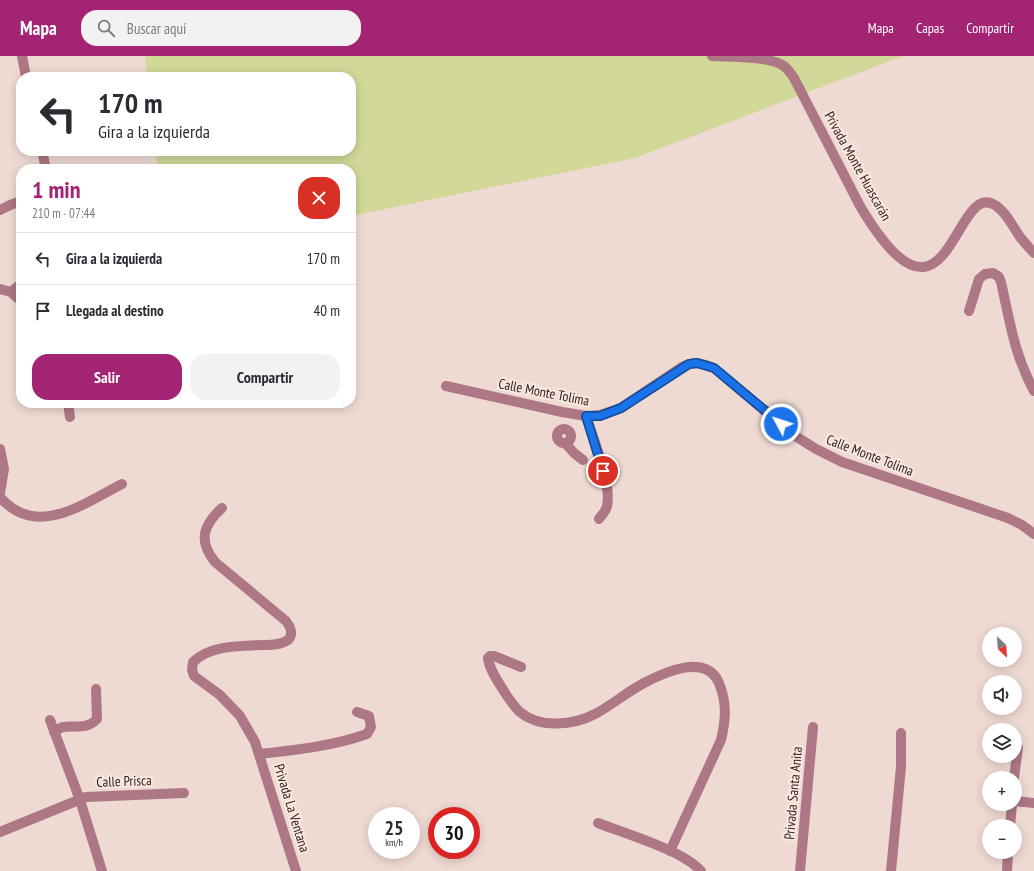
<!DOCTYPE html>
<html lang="es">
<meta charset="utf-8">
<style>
body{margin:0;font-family:"PT Sans Narrow",sans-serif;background:#f2f2f3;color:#2b2b33;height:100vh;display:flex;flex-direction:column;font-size:15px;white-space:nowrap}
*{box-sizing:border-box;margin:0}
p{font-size:13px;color:#7c7c81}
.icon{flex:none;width:22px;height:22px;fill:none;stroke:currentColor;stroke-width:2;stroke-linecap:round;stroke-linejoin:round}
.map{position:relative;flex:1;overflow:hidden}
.panel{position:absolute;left:16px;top:108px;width:340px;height:244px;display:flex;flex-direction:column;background:#fff;border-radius:16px;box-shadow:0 2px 10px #0003}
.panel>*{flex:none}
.banner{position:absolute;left:16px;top:16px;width:340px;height:84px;border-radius:16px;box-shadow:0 2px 10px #0003;background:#fff;color:#2b2b33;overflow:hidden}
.needle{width:26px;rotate:155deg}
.fabs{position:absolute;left:982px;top:571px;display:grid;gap:8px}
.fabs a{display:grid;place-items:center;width:40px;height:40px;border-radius:50%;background:#fff;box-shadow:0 2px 10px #0003;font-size:20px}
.speed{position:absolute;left:368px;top:751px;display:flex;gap:8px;font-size:20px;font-weight:700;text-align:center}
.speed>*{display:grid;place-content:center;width:52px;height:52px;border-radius:50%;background:#fff;box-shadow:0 2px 10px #0003;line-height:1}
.speed small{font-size:10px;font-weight:400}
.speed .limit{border:6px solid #d22;background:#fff;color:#111}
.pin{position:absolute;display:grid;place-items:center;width:34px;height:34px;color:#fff;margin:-17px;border:2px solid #fff;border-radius:50%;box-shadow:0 1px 4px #0007}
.me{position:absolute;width:44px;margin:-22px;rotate:310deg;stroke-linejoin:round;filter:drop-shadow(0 0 3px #0008)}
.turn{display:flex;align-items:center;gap:14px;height:84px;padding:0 16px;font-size:18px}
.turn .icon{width:52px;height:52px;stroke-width:2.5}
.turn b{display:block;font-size:28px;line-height:34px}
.round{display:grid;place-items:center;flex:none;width:42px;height:42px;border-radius:16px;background:#f2f2f3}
.head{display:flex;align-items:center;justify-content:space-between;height:68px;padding:0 16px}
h1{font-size:24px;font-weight:700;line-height:30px;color:#a42474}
.primary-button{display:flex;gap:8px;margin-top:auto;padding:8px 16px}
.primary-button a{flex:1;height:46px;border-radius:16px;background:#a42474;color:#fff;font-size:16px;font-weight:700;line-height:46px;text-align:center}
.primary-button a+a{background:#f2f2f3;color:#2b2b33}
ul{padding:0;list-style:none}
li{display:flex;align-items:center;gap:12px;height:52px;padding:0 16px;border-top:1px solid #e1e1e2}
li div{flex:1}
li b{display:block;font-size:15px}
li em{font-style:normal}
header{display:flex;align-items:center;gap:24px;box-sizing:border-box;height:56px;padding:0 20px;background:#a42474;color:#fff}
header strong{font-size:19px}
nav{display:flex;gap:22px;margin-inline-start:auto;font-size:14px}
.search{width:280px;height:36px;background:#f2f2f3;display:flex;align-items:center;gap:10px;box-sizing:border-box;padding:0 14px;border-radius:16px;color:#7c7c81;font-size:15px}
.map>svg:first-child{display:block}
</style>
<header>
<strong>Mapa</strong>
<div class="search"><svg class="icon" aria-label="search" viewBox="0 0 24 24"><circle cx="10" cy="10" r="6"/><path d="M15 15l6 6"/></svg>Buscar aquí</div>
<nav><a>Mapa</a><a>Capas</a><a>Compartir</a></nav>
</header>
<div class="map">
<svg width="1034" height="815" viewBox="0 0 1034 815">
<rect width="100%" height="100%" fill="#eedad3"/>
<!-- green -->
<polygon fill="#d2d898" points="145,0 903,0 635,102 351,160 351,113 158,113 156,95 351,95 351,21 147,21"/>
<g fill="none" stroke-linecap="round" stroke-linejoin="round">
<!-- minor -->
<g stroke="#ae7785" stroke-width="10">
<polyline points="22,0 26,21"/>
<path d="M712,0c19,1 57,0 72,10 4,3 7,8 10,12l66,128c88,148 93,-22 133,-2 12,6 20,23 27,33 5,6 9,11 14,16"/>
<polyline points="42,95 46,113"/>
<polyline points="0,154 10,149 21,145"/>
<polyline points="0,233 11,236 21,245"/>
<polyline points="11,236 21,228"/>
<path d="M969,255l10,-32 6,-5 8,-1 6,4 2,5c9,40 13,72 33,109"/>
<path d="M446,330l116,26 24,4 14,-1 21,-7 61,-41c13,-6 20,-4 32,1l78,66 24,15 26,13 166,56 14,7 12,9"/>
<polyline points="68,347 70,361"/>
<path d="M586,360c7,22 26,68 21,90 -1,5 -5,9 -8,13"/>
<circle cx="564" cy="380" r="7"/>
<polyline points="565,387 574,397 583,404"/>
<polyline points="0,393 4,413 0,437"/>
<path d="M0,441c36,42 83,7 122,-13"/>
<path d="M222,452c-19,17 -24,33 -7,54l71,59c4,5 8,13 2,19 -7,5 -16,5 -24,5 -24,1 -53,0 -71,17l-1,8 2,6 26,19 20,21 15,26 41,129"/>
<path d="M521,611l-27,-11h-4l-2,2c1,12 13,28 19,38 4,5 8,12 13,16 20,17 54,13 75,2 17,-9 32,-22 49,-31 21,-11 62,-30 75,0 8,20 7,36 2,57l-51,111"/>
<polyline points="50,664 80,744 102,815"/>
<path d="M54,676c3,-2 6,-4 9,-5 12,-2 24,3 34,-8l-1,-30"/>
<path d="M260,698c36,-4 73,-8 107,-20l4,-7 -2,-11 -12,-4"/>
<polyline points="1014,722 1018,691"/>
<polyline points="1015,745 1034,747"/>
<path d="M598,767c28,11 84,27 103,48"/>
<polyline points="1010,770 1012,748"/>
<polyline points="0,776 86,741 184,737"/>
<polyline points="800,815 813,671"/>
<polyline points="891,815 901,711 901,677"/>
<polyline points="1007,815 1008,796"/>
</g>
</g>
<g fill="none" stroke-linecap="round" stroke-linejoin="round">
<defs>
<polyline id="route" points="603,415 586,360 600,360 621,352 689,308 697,307 714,312 781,368"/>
</defs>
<!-- route casing -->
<use href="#route" stroke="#114b97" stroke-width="10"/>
<!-- route -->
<use href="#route" stroke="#1a73e8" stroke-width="7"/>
</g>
<g text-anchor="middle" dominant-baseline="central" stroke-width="4" stroke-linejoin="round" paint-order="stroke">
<!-- street labels -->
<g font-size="14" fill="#2d2523" stroke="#fce7e0">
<text transform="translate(858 110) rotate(61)">Privada Monte Huascarán</text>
<text transform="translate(544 336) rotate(11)">Calle Monte Tolima</text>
<text transform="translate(870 399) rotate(21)">Calle Monte Tolima</text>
<text transform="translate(124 725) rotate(-2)">Calle Prisca</text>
<text transform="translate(793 737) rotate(-85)">Privada Santa Anita</text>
<text transform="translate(292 752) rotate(73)">Privada La Ventana</text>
</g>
</g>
</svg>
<div class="fabs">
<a><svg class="needle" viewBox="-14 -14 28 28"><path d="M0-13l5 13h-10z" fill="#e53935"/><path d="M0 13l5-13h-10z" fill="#7c7c81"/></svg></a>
<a><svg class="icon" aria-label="sound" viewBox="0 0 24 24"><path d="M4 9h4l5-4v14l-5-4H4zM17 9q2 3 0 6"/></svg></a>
<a><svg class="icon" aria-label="layers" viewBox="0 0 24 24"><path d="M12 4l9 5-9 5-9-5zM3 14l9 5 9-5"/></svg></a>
<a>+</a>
<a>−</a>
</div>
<div class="speed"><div>25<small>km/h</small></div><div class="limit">30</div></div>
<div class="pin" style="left:603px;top:415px;background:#d93025"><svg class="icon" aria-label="arrive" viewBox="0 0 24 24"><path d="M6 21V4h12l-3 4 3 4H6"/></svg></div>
<svg class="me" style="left:781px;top:368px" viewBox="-20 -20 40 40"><circle r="17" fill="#1a73e8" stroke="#fff" stroke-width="3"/><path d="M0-11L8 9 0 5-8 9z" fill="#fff"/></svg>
<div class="banner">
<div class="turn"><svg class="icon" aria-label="left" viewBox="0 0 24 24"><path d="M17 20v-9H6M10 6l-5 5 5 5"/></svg><div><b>170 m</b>Gira a la izquierda</div></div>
</div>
<section class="panel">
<div class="head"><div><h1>1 min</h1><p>210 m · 07:44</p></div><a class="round" style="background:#d93025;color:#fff"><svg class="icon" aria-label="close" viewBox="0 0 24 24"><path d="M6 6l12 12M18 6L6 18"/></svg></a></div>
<ul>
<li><svg class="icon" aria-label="left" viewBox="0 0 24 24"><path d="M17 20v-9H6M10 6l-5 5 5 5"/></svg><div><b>Gira a la izquierda</b></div><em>170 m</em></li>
<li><svg class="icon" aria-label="arrive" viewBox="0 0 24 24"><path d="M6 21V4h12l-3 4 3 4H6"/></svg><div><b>Llegada al destino</b></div><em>40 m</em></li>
</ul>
<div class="primary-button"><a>Salir</a><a>Compartir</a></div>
</section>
</div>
